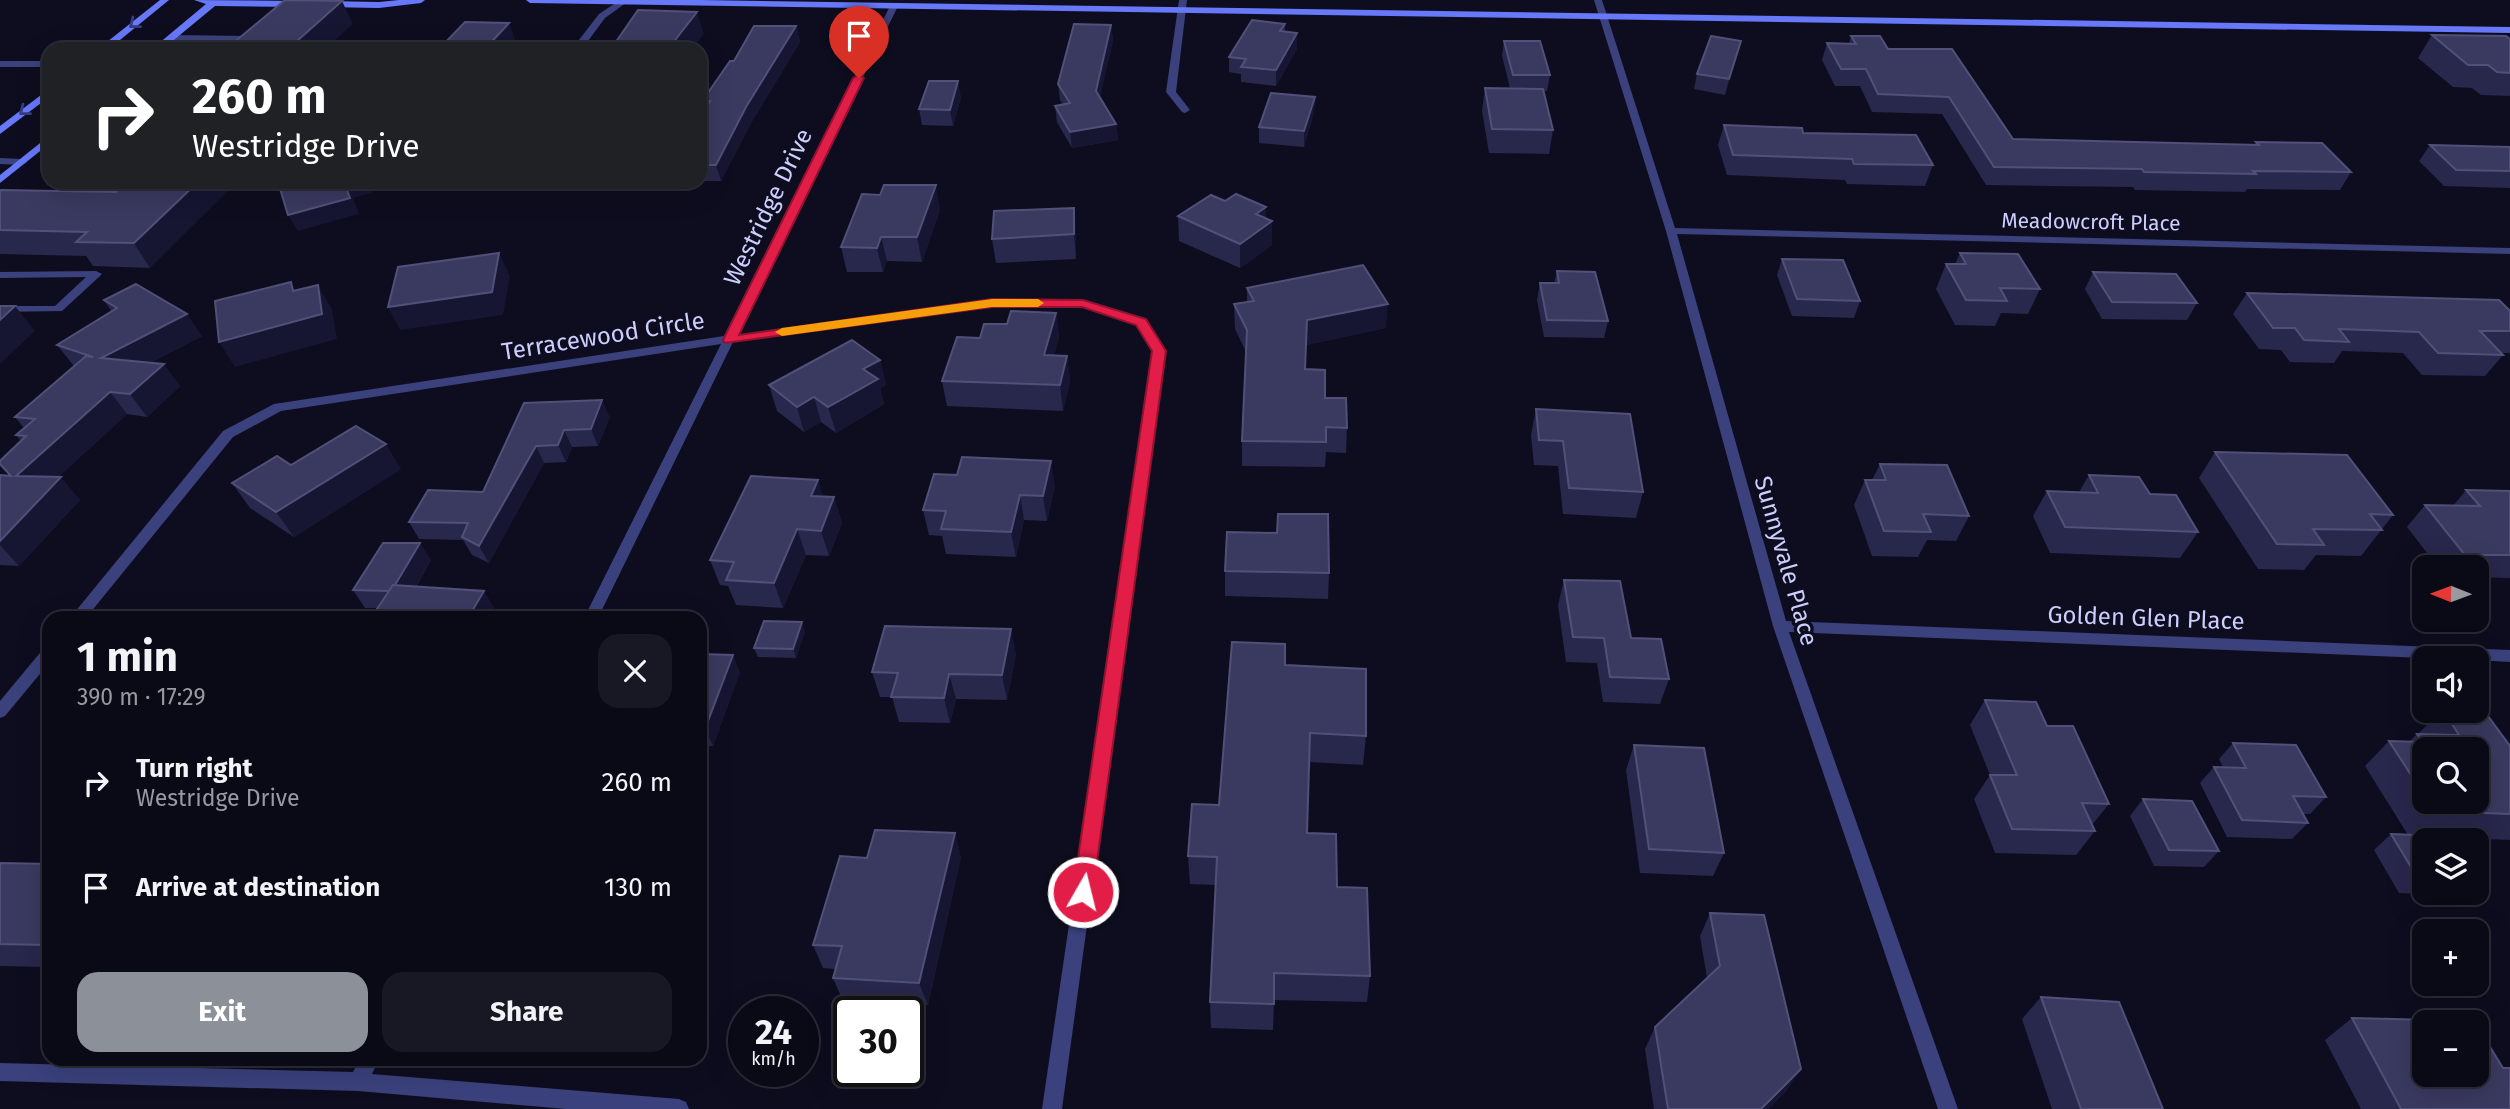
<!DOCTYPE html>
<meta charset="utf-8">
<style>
body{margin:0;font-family:"Fira Sans",sans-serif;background:#181824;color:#f1f3f6;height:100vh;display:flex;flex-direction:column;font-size:26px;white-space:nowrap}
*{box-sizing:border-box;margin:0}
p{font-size:23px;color:#999aa1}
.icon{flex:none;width:38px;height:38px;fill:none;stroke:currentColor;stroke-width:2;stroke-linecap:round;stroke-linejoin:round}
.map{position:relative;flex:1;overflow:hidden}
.panel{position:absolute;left:42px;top:611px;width:665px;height:455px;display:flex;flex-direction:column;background:#0a0a17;border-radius:21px;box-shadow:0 7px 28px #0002,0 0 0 2px #2a2b36}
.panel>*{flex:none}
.hud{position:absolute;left:42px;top:42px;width:665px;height:147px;border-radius:21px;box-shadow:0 7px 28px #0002,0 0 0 2px #2a2b36;background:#202124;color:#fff;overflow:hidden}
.needle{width:46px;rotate:271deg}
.tools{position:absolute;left:2412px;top:555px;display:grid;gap:14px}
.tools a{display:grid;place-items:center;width:77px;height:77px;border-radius:14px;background:#0a0a17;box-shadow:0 7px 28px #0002,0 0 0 2px #2a2b36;font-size:35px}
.speed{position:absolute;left:728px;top:996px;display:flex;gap:14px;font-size:35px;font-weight:700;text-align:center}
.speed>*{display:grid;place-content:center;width:91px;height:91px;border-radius:50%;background:#0a0a17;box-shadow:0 7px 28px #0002,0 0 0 2px #2a2b36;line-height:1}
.speed small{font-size:18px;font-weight:400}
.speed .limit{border:4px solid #111;border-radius:10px;background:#fff;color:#111}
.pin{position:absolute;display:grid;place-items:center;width:60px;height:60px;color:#fff;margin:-72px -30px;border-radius:50% 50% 50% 0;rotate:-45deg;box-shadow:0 0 7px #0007}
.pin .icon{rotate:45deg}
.me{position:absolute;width:77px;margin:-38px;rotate:8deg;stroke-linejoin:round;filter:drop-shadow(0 0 5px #0008)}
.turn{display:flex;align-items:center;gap:24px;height:147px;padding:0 35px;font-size:32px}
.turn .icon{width:91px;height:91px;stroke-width:2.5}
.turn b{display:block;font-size:49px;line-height:60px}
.round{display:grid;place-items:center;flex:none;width:74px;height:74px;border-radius:21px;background:#181824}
.headline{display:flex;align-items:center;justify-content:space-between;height:119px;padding:0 35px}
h1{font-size:42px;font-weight:700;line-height:52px}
.cta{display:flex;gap:14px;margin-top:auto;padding:14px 35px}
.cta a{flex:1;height:80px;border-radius:21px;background:#8c9099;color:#fff;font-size:28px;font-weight:700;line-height:80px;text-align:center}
.cta a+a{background:#181824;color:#f1f3f6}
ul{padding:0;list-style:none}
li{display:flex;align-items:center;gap:21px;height:105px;padding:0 35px}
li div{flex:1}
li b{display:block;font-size:26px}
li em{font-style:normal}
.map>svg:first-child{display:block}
</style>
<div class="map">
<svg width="2510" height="1109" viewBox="0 0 2510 1109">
<rect width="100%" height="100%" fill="#0e0d1f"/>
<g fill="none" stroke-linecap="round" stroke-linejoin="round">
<!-- lane -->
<g fill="#3a417c" fill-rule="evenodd">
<polygon points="171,35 248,36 253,39 248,42 168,40 168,36"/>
<rect x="0" y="61" width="49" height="6"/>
<polygon points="119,182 130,182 120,192 92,197 87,194 88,192 113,187"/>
<polygon points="96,271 102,274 100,276 62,311 0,312 0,306 55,306 86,277 0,278 0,272"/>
</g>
<!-- street -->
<g fill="#3a417c" fill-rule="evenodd">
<polygon points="620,0 630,0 605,18 582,49 572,49 599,14"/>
<polygon points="1179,0 1187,0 1176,92 1190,110 1185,113 1182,112 1166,92"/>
<polygon points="1594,0 1602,0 1675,228 2510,248 2510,254 1677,234 1786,621 2510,650 2510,662 2476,660 2476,658 2424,658 1789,632 1958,1109 1938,1109 1773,626 1666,231"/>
<polygon points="894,3 898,6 737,335 992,300 1083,300 1145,319 1165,351 1062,1109 1042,1109 1153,351 1137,324 1082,306 992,306 733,342 598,618 584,618 721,344 281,411 233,437 86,618 70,618 223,431 274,404 724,336 890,6"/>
<polygon points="0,158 22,159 27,162 22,165 0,164"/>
<polygon points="49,646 49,663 5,716 0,718 0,701 44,648"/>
<polygon points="360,1059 379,1059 372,1074 679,1099 686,1102 689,1109 566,1109 358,1091 0,1081 0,1063 353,1072"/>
</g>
<!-- secondary -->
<g fill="#6778f9" fill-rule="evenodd">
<polygon points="160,0 169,0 109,49 98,49"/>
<polygon points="194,0 297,1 301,4 297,7 215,6 163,49 152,49 206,4"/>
<polygon points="399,0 425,0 421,3 379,8 325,7 321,4 325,1 379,2"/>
<polygon points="526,0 701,0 2510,27 2510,33 530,3"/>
<polygon points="49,89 49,97 0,134 0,126"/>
<polygon points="49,136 49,144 0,183 0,175"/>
</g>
</g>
<!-- wall -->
<g fill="#28274c" fill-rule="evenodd">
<polygon points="1285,24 1285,32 1297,33 1297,49 1276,86 1241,82 1241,74 1229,72 1229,57"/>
<polygon points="1111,25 1113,40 1100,97 1116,124 1118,140 1072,148 1057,122 1055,106 1063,104 1060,100 1058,84"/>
<polygon points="796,26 800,42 751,123 721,181 700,181 700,119 706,109 703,100 734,61"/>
<polygon points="2432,35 2510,39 2510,96 2481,95 2472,88 2453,87 2418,58"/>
<polygon points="1851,36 1888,49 2013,139 2254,145 2256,142 2351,172 2340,190 2247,189 2245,192 2135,190 2133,187 1986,185 1942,114 1872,112 1860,86 1835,86 1822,60 1827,43 1849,44"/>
<polygon points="1504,41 1550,75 1547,91 1543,91 1553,130 1549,154 1489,153 1482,111 1485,88 1510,88 1502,56"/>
<polygon points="1741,41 1725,95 1694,89 1697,74"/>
<polygon points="961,97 953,126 922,125 919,109"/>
<polygon points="1315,97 1314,112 1304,147 1259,143 1259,127"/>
<polygon points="1724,125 1803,133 1933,165 1925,186 1847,184 1845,180 1727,175 1718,145"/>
<polygon points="2430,145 2510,147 2510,188 2444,186 2419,161"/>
<polygon points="0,191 116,192 150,268 93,266 86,256 0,254"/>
<polygon points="1225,201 1266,207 1266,218 1272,245 1240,268 1179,241 1178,216"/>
<polygon points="940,210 922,262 887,261 883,272 847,272 841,247"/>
<polygon points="1076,232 1076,259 996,263 992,239"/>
<polygon points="1960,253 2040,289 2028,314 2001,313 1995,326 1955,325 1936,289 1946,264 1955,264"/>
<polygon points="1782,259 1860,301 1854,318 1792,316 1777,275"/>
<polygon points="1557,271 1608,321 1604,338 1544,337 1537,300 1540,283 1554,283"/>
<polygon points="2093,272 2197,303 2187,320 2102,319 2085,289"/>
<polygon points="1247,288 1386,328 1306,345 1305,369 1347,428 1346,453 1326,452 1325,467 1242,466 1242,441 1246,352 1235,329 1234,304 1247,302"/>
<polygon points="2247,293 2510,311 2510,353 2501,353 2503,355 2485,376 2422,375 2403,353 2342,351 2334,363 2290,362 2281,350 2259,349 2233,314"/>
<polygon points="104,300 202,336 150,363 180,386 147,417 127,414 58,477 80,500 19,566 0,565 0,475 10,475 0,464 21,441 16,435 24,428 15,417 74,366 57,345 112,312"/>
<polygon points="1056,313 1059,337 1054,355 1067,356 1070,381 1063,411 947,406 942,381 980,338 1007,324"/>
<polygon points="880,360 886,385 880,388 884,404 836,433 821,422 804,432 777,411 769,385"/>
<polygon points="524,403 610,417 598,446 572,447 566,462 544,463 489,563 472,555 463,540 419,539 409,522 483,492"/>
<polygon points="1536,409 1643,492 1636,518 1563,514 1558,466 1534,465 1531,435"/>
<polygon points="2215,452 2393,515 2361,556 2316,555 2304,570 2258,569 2199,478"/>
<polygon points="1880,464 1969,516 1956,541 1927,540 1918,557 1872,556 1854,505 1865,480 1872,480"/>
<polygon points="291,465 401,469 294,537 250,508 232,483"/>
<polygon points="2089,475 2150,494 2198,532 2180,558 2050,553 2033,516 2047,491 2079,492"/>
<polygon points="1055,486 1047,521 1024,520 1016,557 946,554 942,536 929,535 923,510"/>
<polygon points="2466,490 2510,491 2510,578 2476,577 2476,567 2438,567 2407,527 2425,505 2453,506"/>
<polygon points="824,497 834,497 842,523 829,556 806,555 783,608 736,605 728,586 720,585 710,560"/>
<polygon points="1277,533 1329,573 1328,599 1225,596 1225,571"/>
<polygon points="431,560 416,587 499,616 498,618 371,618 378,608 365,608 353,590"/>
<polygon points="1564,580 1631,638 1669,679 1660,704 1603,702 1597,663 1566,662 1558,605"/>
<polygon points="805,631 796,658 758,657 754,648"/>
<polygon points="700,654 740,672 713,746 700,746"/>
<polygon points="1016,654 1007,700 956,699 950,723 899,722 892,697 880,697 872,672"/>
<polygon points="1285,665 1366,736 1363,765 1309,762 1307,833 1337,887 1370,976 1367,1002 1274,1000 1273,1030 1211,1028 1210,1002 1216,885 1190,884 1188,856 1219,805"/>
<polygon points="1985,700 2047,726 2109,804 2092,825 2095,831 2076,855 1995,853 1974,799 1990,775 1970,725"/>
<path d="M2442,710h16l52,36v94l-69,-3 -17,3v52h27l-2,3 -50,-2 -25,-43 17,-16 17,1 -43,-69 24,-25 20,1 8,-8h1zM2424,749l52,53h-52z"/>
<polygon points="2233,743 2326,797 2310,814 2303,814 2308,823 2292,839 2227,837 2200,783 2214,767 2223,767 2219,759"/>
<polygon points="1634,745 1724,853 1713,876 1640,873 1626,770"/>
<polygon points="2143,799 2219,851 2204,867 2154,866 2130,816"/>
<polygon points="961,857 928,1005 843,1001 833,978 836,969 823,968 813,945"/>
<polygon points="0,863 49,864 49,967 0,966"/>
<polygon points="1710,913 1787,1090 1768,1109 1654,1109 1645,1049 1655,1027 1707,978 1700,936"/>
<polygon points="2041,997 2163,1109 2052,1109 2022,1019"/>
<polygon points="2352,1018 2503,1068 2510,1109 2361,1109 2325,1040"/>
</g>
<!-- shaded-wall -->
<g fill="#161532">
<polygon points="342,1 353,24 325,49 288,49"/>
<polygon points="697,12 704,34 692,49 668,49"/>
<polygon points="509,23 515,39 506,49 485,49"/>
<polygon points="1111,25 1113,40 1098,107 1096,91"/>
<polygon points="796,26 800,42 751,123 721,181 716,165 746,107"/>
<polygon points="1297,33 1297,49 1276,86 1276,70"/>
<polygon points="1741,41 1737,57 1725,95 1729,79"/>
<polygon points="958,81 961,97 953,126 950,110"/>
<polygon points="1315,97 1314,112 1304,147 1304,131"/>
<polygon points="1116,124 1118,140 1072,148 1070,132"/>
<polygon points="198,182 237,182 150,268 134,243"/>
<polygon points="344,182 368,182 372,193 353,198 359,214 298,231 288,215"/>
<polygon points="936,185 940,210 922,262 917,237"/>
<polygon points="1266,207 1266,225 1272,221 1272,245 1240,268 1240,244 1256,214"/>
<polygon points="1074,208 1076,232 1076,259 1074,234"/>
<polygon points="881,237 887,261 883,272 877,248"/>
<polygon points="499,253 510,276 503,315 400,330 388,307"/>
<polygon points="318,285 332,309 337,339 235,367 219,342"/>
<polygon points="1388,304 1386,328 1306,345 1307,320"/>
<polygon points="15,306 35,331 0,364 0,320"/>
<polygon points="1056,313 1059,337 1048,380 1044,355"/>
<polygon points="187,314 202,336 117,380 101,358"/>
<polygon points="1067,356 1070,381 1063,411 1060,385"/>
<polygon points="880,360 886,385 880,388 884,404 836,433 828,407 863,369"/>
<polygon points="164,364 180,386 147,417 130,394"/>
<polygon points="110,392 127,414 35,498 16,476"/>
<polygon points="814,397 821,422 804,432 797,407"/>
<polygon points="602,400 610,417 598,446 591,429"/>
<polygon points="564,430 572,447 566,462 558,445"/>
<polygon points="386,444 401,469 294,537 276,512"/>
<polygon points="536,446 544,463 489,563 479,546"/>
<polygon points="1051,461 1055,486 1047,521 1043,496"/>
<polygon points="61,477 80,500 19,566 0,545 0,541"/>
<polygon points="818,480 826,505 811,496"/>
<polygon points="1020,495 1024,520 1016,557 1011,532"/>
<polygon points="834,497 842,523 829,556 821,531"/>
<polygon points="797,529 806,555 783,608 774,583"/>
<polygon points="420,543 431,560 403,608 392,591"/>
<polygon points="484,591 499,616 498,618 468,618"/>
<polygon points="802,622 805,631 796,658 793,649"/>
<polygon points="1011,629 1016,654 1007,700 1002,675"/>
<polygon points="733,655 740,672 713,746 705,729"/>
<polygon points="949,674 956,699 950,723 944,698"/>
<polygon points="955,833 961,857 928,1005 919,983"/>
<polygon points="49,939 49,948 45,945"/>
<polygon points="1801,1069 1787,1090 1768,1109 1761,1109"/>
</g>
<!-- building -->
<g fill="#3a395f" stroke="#515078" stroke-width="2">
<polygon points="285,0 342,1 288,49 226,49"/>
<polygon points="638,10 697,12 668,49 611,49"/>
<polygon points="1252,20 1285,24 1280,31 1297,33 1276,70 1241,67 1246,59 1229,57"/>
<polygon points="465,22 509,23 485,49 439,49"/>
<polygon points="1074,24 1111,25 1096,91 1116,124 1070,132 1055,106 1070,103 1058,84"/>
<polygon points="754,26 796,26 746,107 716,165 700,165 700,119 710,101 703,100 730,61 734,61"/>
<polygon points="2432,35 2506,36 2510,39 2510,73 2497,72 2488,65 2468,65"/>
<polygon points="1711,36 1741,41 1729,79 1697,74"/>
<polygon points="1851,36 1880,36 1888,49 1952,49 2013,139 2259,145 2256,142 2322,143 2351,172 2253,171 2256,174 2144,172 2142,169 1994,167 1949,97 1878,94 1866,69 1841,69 1827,43 1856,44"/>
<polygon points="1504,41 1540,41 1550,75 1513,75"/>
<polygon points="929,81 958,81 950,110 919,109"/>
<polygon points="1485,88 1543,89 1553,130 1492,129"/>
<polygon points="1271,93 1315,97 1304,131 1259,127"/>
<polygon points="1724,125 1802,128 1803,133 1916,135 1933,165 1854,164 1852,159 1733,155"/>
<polygon points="2430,145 2510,147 2510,171 2456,170"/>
<polygon points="127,182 198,182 134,243 76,242 87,232 0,230 0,191 1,190 116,192"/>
<polygon points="278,182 344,182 350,198 288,215"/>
<polygon points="884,185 936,185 917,237 881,237 877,248 841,247 862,194 880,195"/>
<polygon points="1236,194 1266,207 1256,214 1272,221 1240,244 1178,216 1211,195 1225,201"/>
<polygon points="1074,208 1074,234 992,239 994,211"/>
<polygon points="499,253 492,292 388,307 398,267"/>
<polygon points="1960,253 2018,254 2040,289 2000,288 2007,301 1966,300 1946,264 1966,264"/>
<polygon points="1782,259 1843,260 1860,301 1797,299"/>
<polygon points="1363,265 1388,304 1307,320 1305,369 1325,370 1325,398 1346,398 1347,428 1326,427 1326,442 1242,441 1247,330 1234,304 1254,301 1247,288"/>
<polygon points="1557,271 1595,272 1608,321 1547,320 1540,283 1559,283"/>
<polygon points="2093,272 2176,274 2197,303 2112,302"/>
<polygon points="291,282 293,291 318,285 322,314 219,342 215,301"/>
<polygon points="136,284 187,314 101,358 164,364 130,394 110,392 16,476 61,477 0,541 0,475 11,476 0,464 0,461 26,436 16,435 35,419 15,417 86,356 93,357 57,345 117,308 104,300"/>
<polygon points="2247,293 2499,300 2510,311 2510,331 2480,331 2503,355 2438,353 2419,332 2339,329 2349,342 2304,340 2295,328 2273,328"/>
<polygon points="0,306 15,306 0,320"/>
<polygon points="1011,311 1056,313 1044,355 1067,356 1060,385 942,381 957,337 980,338 984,324 1007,324"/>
<polygon points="852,340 880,360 863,369 878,379 828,407 814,397 797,407 769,385"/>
<polygon points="602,400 591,429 564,430 558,445 536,446 479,546 462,537 468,523 409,522 428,490 483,492 524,403"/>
<polygon points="1536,409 1630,414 1643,492 1569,488 1563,441 1539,440"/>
<polygon points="356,426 386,444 276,512 232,483 277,456 291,465"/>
<polygon points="2215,452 2347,455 2393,515 2370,514 2382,530 2313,529 2324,545 2277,544"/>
<polygon points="962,457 1051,461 1043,496 1020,495 1011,532 941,529 946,511 923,510 934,474 957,475"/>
<polygon points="1880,464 1947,465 1969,516 1923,514 1931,532 1884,531 1865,480 1886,480"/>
<polygon points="2089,475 2139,477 2150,494 2176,495 2198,532 2065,527 2047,491 2098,493"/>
<polygon points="751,476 818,480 811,496 834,497 821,531 797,529 774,583 726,580 734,562 710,560"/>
<polygon points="2466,490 2510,491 2510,555 2465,555 2425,505 2480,506"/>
<polygon points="1278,514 1328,514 1329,573 1225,571 1227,532 1277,533"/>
<polygon points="383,543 420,543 395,585 393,585 389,591 353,590"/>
<polygon points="1564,580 1620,581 1631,638 1661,639 1669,679 1610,677 1604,638 1573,637"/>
<polygon points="393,585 484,591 468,618 371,618"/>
<polygon points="764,621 802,622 793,649 754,648"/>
<polygon points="885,626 1011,629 1002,675 949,674 944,698 891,697 898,673 872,672"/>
<polygon points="1232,642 1285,644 1285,665 1366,669 1366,736 1310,733 1307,833 1336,834 1337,887 1367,888 1370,976 1274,973 1274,1004 1210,1002 1217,857 1188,856 1192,804 1219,805"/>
<polygon points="700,654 733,655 705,729 700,729"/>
<polygon points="1985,700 2036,702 2047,726 2073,726 2109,804 2082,803 2095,831 2012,829 1990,775 2017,775"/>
<polygon points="2443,710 2485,712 2510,746 2510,814 2434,811 2428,802 2476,802 2476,749 2424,749 2424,795 2389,741 2423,742 2417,734 2459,735"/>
<polygon points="2233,743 2296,745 2326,797 2293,796 2308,823 2242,820 2214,767 2246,768"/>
<polygon points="1634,745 1704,748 1724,853 1649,849"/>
<polygon points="2143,799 2192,801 2219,851 2169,850"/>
<polygon points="875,830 955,833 919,983 833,978 842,946 813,945 840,856 867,858"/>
<polygon points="2391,834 2441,836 2443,840 2424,840 2424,877 2417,877"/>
<polygon points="0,863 49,864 49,939 45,945 0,944"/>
<polygon points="1710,913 1764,915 1801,1069 1761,1109 1668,1109 1655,1027 1720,966"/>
<polygon points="2041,997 2119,1002 2163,1109 2081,1109"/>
<polygon points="2352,1018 2475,1021 2424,1022 2424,1074 2476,1074 2476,1024 2503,1068 2510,1068 2510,1109 2401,1109"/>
</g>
<!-- one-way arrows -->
<defs><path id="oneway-chevron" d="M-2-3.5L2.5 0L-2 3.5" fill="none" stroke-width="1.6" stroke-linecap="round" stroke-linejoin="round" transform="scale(1.75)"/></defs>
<g stroke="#363d81">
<use href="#oneway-chevron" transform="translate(134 24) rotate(142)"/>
<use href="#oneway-chevron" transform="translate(24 111) rotate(142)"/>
</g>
<!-- route -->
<polygon fill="#e11d48" stroke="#92132f" stroke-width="2" points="859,74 864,78 739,335 992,299 1083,300 1146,319 1166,351 1093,892 1090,899 1083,901 1076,899 1073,892 1152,351 1136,325 1082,307 992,307 725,343 723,340 853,78"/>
<!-- slow -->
<polygon fill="#f59e0b" points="992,299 1038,299 1044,303 1038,307 992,307 782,336 775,332 782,328"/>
<g text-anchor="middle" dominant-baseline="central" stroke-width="7" stroke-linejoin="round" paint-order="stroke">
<!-- far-street labels -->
<g font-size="21" fill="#cccefd" stroke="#0e0d1f">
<text transform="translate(2091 222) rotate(1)">Meadowcroft Place</text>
</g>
<!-- street labels -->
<g font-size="24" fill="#cccefd" stroke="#0e0d1f">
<text transform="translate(768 207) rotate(-64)">Westridge Drive</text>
<text transform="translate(603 336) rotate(-9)">Terracewood Circle</text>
<text transform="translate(1786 561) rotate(74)">Sunnyvale Place</text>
<text transform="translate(2146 618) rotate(2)">Golden Glen Place</text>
</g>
</g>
</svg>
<div class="tools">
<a><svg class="needle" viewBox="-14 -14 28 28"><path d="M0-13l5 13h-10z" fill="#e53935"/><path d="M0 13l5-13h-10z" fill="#999aa1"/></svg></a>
<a><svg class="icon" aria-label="sound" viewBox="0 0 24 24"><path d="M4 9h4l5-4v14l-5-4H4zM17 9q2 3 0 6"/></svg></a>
<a><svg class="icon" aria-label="search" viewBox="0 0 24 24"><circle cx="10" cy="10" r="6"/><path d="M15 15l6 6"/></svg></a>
<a><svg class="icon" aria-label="layers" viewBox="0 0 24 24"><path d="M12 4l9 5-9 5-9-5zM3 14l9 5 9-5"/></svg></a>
<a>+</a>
<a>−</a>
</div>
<div class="speed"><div>24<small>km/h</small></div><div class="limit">30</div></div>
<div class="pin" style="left:859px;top:78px;background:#d93025"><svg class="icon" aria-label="arrive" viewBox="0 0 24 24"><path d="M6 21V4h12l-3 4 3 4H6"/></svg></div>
<svg class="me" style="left:1083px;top:892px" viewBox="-20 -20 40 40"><circle r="17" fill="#e11d48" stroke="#fff" stroke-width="3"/><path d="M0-11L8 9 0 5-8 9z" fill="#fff"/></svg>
<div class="hud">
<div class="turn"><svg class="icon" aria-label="right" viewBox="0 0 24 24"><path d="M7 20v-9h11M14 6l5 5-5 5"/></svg><div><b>260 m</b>Westridge Drive</div></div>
</div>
<section class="panel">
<div class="headline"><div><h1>1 min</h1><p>390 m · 17:29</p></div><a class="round"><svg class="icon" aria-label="close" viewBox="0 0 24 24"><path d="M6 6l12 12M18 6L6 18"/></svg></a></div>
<ul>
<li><svg class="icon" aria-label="right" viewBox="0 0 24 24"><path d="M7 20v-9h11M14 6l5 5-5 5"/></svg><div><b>Turn right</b><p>Westridge Drive</p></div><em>260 m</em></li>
<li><svg class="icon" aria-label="arrive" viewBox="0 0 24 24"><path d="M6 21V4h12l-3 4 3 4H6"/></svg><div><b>Arrive at destination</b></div><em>130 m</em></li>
</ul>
<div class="cta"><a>Exit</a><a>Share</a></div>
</section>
</div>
